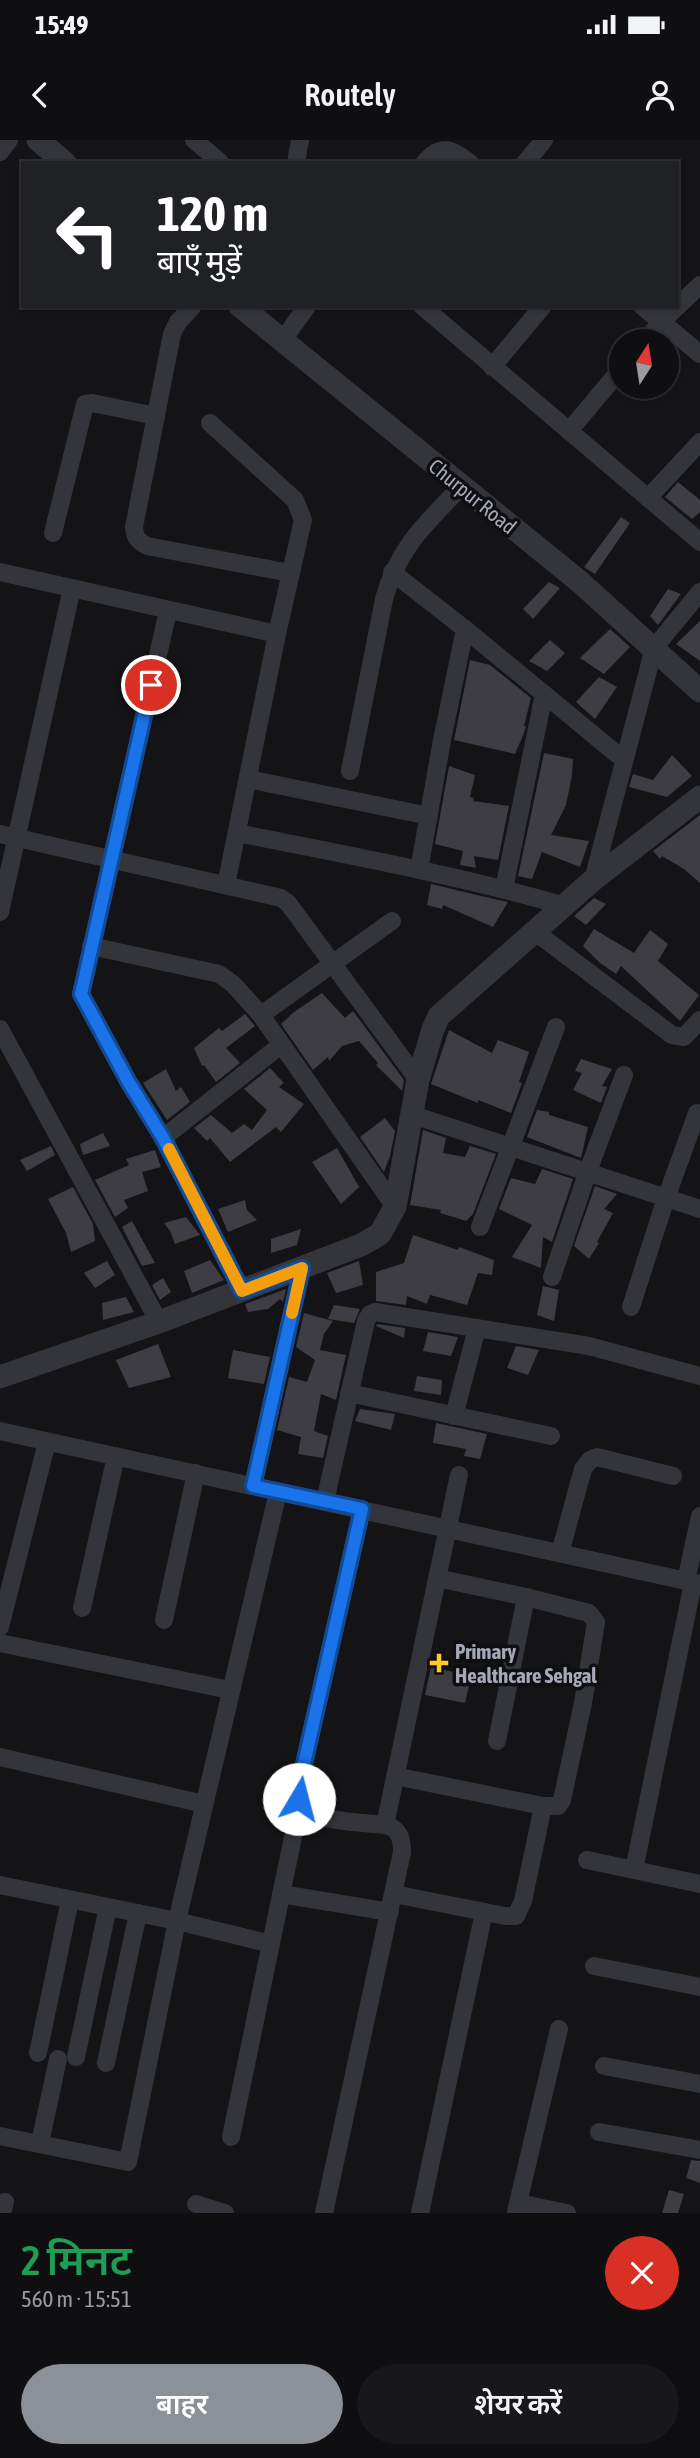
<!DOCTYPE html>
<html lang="hi">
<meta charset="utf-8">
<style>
body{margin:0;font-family:"Asap Condensed","Noto Sans Devanagari",sans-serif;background:#181719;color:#f1f3f6;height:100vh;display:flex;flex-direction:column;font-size:26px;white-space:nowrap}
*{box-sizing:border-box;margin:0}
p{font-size:23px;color:#9b9c9f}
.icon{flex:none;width:38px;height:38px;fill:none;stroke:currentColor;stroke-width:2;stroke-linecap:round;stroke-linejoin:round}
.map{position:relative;height:2073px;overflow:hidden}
.drawer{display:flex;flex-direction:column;background:#0f0e10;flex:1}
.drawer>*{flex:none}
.guide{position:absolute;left:21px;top:21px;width:658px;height:147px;border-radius:0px;box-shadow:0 2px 5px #0004,0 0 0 2px #2f2e30;background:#202124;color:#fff;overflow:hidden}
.needle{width:46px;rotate:12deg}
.tools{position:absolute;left:609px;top:189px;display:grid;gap:14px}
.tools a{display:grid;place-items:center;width:70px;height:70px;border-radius:50%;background:#0f0e10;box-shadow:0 2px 5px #0004,0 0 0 2px #2f2e30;font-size:35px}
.pin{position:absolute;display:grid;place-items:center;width:60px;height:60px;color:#fff;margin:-30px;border:4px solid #fff;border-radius:50%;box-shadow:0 2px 7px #0007}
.me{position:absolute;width:77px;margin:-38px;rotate:8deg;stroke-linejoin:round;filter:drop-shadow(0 0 5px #0008)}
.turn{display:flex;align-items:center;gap:24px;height:147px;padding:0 21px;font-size:32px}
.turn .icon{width:91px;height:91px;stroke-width:2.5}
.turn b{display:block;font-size:49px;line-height:60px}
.round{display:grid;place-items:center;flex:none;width:74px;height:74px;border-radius:37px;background:#181719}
.summary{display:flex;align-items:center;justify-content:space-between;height:119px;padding:0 21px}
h1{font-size:42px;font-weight:600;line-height:52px;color:#1e9e55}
.action{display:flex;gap:14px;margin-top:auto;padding:14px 21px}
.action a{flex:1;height:80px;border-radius:42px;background:#8c9099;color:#fff;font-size:28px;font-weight:600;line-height:80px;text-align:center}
.action a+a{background:#181719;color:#f1f3f6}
.status{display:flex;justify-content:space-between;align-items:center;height:49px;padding:0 35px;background:#0f0e10;direction:ltr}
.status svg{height:19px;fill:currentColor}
header{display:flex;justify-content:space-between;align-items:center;height:91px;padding:0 21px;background:#0f0e10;font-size:32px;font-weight:600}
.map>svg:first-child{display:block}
</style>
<div class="status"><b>15:49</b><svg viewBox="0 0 49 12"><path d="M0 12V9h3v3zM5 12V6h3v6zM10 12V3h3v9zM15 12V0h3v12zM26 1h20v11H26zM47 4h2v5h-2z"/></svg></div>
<header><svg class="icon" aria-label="back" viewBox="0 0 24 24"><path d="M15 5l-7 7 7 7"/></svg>Routely<svg class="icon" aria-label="person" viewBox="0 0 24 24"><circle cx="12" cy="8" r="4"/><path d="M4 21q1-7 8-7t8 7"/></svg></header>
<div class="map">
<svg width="700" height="2073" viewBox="0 0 700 2073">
<rect width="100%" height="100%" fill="#141315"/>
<!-- building -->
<g fill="#3e3d43">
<polygon points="678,342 700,360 700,372 692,379 665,357"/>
<polygon points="621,377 630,383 595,434 584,427"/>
<polygon points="549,442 560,448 533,479 523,469"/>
<polygon points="668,449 681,454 658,485 650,476"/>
<polygon points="700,481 700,521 676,504"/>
<polygon points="610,489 630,507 604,534 580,518"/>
<polygon points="550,500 565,513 547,531 529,521"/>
<polygon points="470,520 490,525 531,558 524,586 526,586 524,593 515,614 454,600"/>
<polygon points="599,537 617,547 595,579 576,562"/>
<polygon points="544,613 573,619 572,635 566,665 551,695 589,701 580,727 542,712 532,739 518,736"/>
<polygon points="672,615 692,636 667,657 629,647 633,634 653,640"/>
<polygon points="449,626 475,635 470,657 474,658 473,661 509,666 498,720 474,716 476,728 460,725 463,711 435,704"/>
<polygon points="700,675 700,743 684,729 662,716 660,719 653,711"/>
<polygon points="431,744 481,756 508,762 493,787 443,765 442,769 427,765"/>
<polygon points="594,758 606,764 586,785 574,776"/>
<polygon points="594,789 634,813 650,790 668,804 658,821 699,855 680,881 621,826 616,834 600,823 583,806"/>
<polygon points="322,853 345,878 353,871 404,940 402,951 376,925 378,923 359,901 342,906 329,921 328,917 313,930 281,884 294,872"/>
<polygon points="245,874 255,886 226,908 240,923 216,942 204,925 202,926 194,908 219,888 222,891"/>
<polygon points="449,890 492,913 498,900 529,912 519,942 522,943 511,973 478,960 478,963 431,944"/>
<polygon points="581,919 612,929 602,946 607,947 601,963 573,950 582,933 575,931"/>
<polygon points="270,928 284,943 279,947 304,964 281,992 276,987 230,1022 210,998 207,1001 194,988 211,975 232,993 244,984 252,990 267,970 244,949"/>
<polygon points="166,929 176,951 181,947 190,962 167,980 143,943"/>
<polygon points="537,970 549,972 549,975 588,987 581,1018 527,997"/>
<polygon points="385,978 395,991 390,1016 384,1032 360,997"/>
<polygon points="423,990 446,998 443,1013 465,1017 470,1006 496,1014 473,1074 466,1081 440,1073 441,1070 410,1065"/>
<polygon points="103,993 110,1006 83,1015 80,1004"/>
<polygon points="51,1006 55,1015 27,1031 20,1020"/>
<polygon points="337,1008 359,1047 341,1064 312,1022"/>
<polygon points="155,1010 161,1027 142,1032 148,1051 124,1060 128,1068 115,1077 95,1040 129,1025 126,1019"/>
<polygon points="542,1029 573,1039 552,1102 543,1097 541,1128 512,1117 532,1085 499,1069 511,1038 535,1044"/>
<polygon points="595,1046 617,1054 604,1069 613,1073 597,1102 599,1103 589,1119 574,1106"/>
<polygon points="73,1047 93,1084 95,1101 71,1112 66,1093 48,1059"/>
<polygon points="245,1060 247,1070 257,1080 228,1092 218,1069"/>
<polygon points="186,1077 200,1095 175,1104 170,1091 164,1083"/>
<polygon points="132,1081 155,1123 142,1126 122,1087"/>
<polygon points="301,1089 297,1105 271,1113 271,1099"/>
<polygon points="413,1095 458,1110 459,1107 494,1120 492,1135 478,1133 467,1165 430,1155 427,1164 407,1156 406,1165 376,1161 376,1132 404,1123"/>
<polygon points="210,1120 224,1140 192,1153 184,1131"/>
<polygon points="107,1121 115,1135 95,1148 84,1133"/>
<polygon points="359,1121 363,1145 336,1153 327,1133"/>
<polygon points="163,1138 171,1152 160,1160 152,1145"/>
<polygon points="543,1146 559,1150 554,1181 537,1175"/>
<polygon points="286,1149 283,1162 280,1159 268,1169 248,1172 245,1164"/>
<polygon points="126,1157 134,1172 103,1180 102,1163"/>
<polygon points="334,1165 360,1169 354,1183 328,1179"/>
<polygon points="304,1173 333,1181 324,1194 320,1210 346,1215 336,1260 321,1254 314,1291 328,1296 323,1318 298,1314 301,1297 277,1290 289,1237 307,1242 315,1220 296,1207"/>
<polygon points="377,1184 405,1188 404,1198 376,1186"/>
<polygon points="428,1192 458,1197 451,1216 423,1211"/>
<polygon points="158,1204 171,1237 129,1248 116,1220"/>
<polygon points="516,1206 539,1210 528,1235 507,1228"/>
<polygon points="233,1210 270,1217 264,1244 228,1238"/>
<polygon points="417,1236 442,1240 441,1255 414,1251"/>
<polygon points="360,1269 395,1274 391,1290 355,1281"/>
<polygon points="436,1283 487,1294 480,1319 464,1316 466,1309 433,1303"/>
<polygon points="431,1527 471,1536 465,1563 425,1555"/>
<polygon points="691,2020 700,2021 700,2043 686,2038"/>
<polygon points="669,2050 684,2054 678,2073 662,2073"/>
</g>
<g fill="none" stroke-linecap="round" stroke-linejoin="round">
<!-- minor -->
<g stroke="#34353b" stroke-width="18">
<polyline points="194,0 220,22"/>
<polyline points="0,12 9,0"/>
<polyline points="297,17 300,0"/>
<path d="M424,23c17,-20 27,-14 46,0"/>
<polyline points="525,23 544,0"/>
<path d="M193,166l-15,16 -6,12 -38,193c1,11 4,14 13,19l143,27"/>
<polyline points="422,166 700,402"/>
<polyline points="642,166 700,214"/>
<polyline points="283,200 307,166"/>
<polyline points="645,201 661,182 700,145"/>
<polyline points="492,227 543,166"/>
<polyline points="210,283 295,360 303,380 277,494 226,745"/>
<polyline points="569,291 621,229"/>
<polyline points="648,358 700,302"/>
<polyline points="53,393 85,264 92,263 156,276"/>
<polyline points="0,432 277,494"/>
<polyline points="392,432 465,489 624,620"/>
<polyline points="168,471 81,854 128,941 163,998 242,1151"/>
<path d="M350,631l34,-172c14,-51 41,-75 77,-112"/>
<polyline points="248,639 429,676"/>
<path d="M237,693c110,22 220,42 328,73"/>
<polyline points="0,694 281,758 288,763 418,940"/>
<polyline points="419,730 442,600 465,489"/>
<polyline points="593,740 654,508 700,452"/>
<polyline points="504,749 544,554"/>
<polyline points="0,772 72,448"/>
<polyline points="534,791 672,895 684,897 700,880"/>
<polyline points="91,806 219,834 233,844 261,875 395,1067"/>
<polyline points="261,875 392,781"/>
<polyline points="0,889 159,1182"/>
<polyline points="413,975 700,1069"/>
<polyline points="163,998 281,905"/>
<polyline points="480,1087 556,887"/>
<polyline points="552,1137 588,1031 624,935"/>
<polyline points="631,1167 666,1058 697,973"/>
<polyline points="349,1253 551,1296"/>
<polyline points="454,1276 477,1188"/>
<polyline points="0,1291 700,1444"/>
<polyline points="253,1346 302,1128"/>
<polyline points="325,1361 366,1181 370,1174 375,1172 589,1206 700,1236"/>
<path d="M362,1369l-63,277c0,8 -1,16 4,22 11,13 64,15 82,17l74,-350"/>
<polyline points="560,1413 583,1329 590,1320 597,1317 673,1336"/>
<polyline points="437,1438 526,1457 589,1473 596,1482 583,1563 562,1660 558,1666 543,1666"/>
<polyline points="686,1441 700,1376"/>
<polyline points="82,1468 116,1316"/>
<polyline points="164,1480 196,1333"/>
<polyline points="0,1487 47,1302"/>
<polyline points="0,1503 230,1550"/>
<polyline points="497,1601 526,1457"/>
<polyline points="0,1617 204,1664"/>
<polyline points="587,1720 700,1744"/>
<polyline points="634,1730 693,1443"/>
<polyline points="0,1745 177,1781 278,1352"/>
<polyline points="281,1754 390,1772"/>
<polyline points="394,1754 505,1776 516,1776 523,1761 543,1666 395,1636"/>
<polyline points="594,1826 700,1847"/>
<polyline points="38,1913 70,1760"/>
<polyline points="76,1917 108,1767"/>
<polyline points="106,1923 138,1773"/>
<polyline points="604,1926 700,1944"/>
<polyline points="599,1992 700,2010"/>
<polyline points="0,1996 128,2022 177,1781 271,1804"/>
<polyline points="231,1997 293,1697"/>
<polyline points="40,2003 58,1919"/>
<polyline points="518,2063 559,1889"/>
<polyline points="196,2064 225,2073"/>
<polyline points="516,2072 518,2063 567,2073"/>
<polyline points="2,2073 5,2062"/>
<path d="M324,2073l78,-361c0,-14 -3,-24 -17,-27"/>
<polyline points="420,2073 484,1772"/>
</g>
<!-- tertiary -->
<g stroke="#34353b" stroke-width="23">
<polyline points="38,0 65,23"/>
<polyline points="240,166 580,442 700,551"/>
<polyline points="0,1237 159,1182 361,1105 380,1094 395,1067 418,940 433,889 439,876 593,740 700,657"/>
</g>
</g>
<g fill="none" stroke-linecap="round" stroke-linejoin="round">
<defs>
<polyline id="route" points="151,545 81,854 128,941 163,998 242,1151 302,1128 253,1346 362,1369 299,1646 299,1659"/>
</defs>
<!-- route casing -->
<use href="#route" stroke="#114b97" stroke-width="18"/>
<!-- route -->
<use href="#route" stroke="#1a73e8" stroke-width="12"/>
<!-- slow -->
<polyline stroke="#f59e0b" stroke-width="12" points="169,1009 242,1151 302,1128 292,1173"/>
</g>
<!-- markers -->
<path fill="#ffca22" stroke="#0f0e10" stroke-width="2.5" d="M435.5 1512.5h7v7h7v7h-7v7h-7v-7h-7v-7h7z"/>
<g text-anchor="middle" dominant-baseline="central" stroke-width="7" stroke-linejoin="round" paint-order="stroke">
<!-- street labels -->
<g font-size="21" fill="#a4a8b7" stroke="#0f0e10">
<text transform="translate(473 356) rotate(39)">Churpur Road</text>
</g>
<!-- poi labels -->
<g font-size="21" font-weight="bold" fill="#a4a8b7" stroke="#0f0e10" text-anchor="start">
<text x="455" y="1511">Primary<tspan x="455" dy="24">Healthcare Sehgal</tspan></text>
</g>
</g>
</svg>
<div class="tools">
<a><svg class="needle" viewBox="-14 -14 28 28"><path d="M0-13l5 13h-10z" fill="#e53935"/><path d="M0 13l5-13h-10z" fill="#9b9c9f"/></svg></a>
</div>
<div class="pin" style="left:151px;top:545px;background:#d93025"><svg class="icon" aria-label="arrive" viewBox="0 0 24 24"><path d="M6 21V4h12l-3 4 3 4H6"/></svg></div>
<svg class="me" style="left:299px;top:1659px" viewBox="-20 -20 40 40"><circle r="19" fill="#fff"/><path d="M0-13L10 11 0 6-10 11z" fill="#1a73e8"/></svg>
<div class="guide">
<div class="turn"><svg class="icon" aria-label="left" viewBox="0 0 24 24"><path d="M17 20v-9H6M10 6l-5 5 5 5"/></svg><div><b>120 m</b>बाएँ मुड़ें</div></div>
</div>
</div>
<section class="drawer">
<div class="summary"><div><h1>2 मिनट</h1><p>560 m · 15:51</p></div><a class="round" style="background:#d93025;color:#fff"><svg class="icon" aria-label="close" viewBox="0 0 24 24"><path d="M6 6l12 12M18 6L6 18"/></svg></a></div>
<div class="action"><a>बाहर</a><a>शेयर करें</a></div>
</section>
